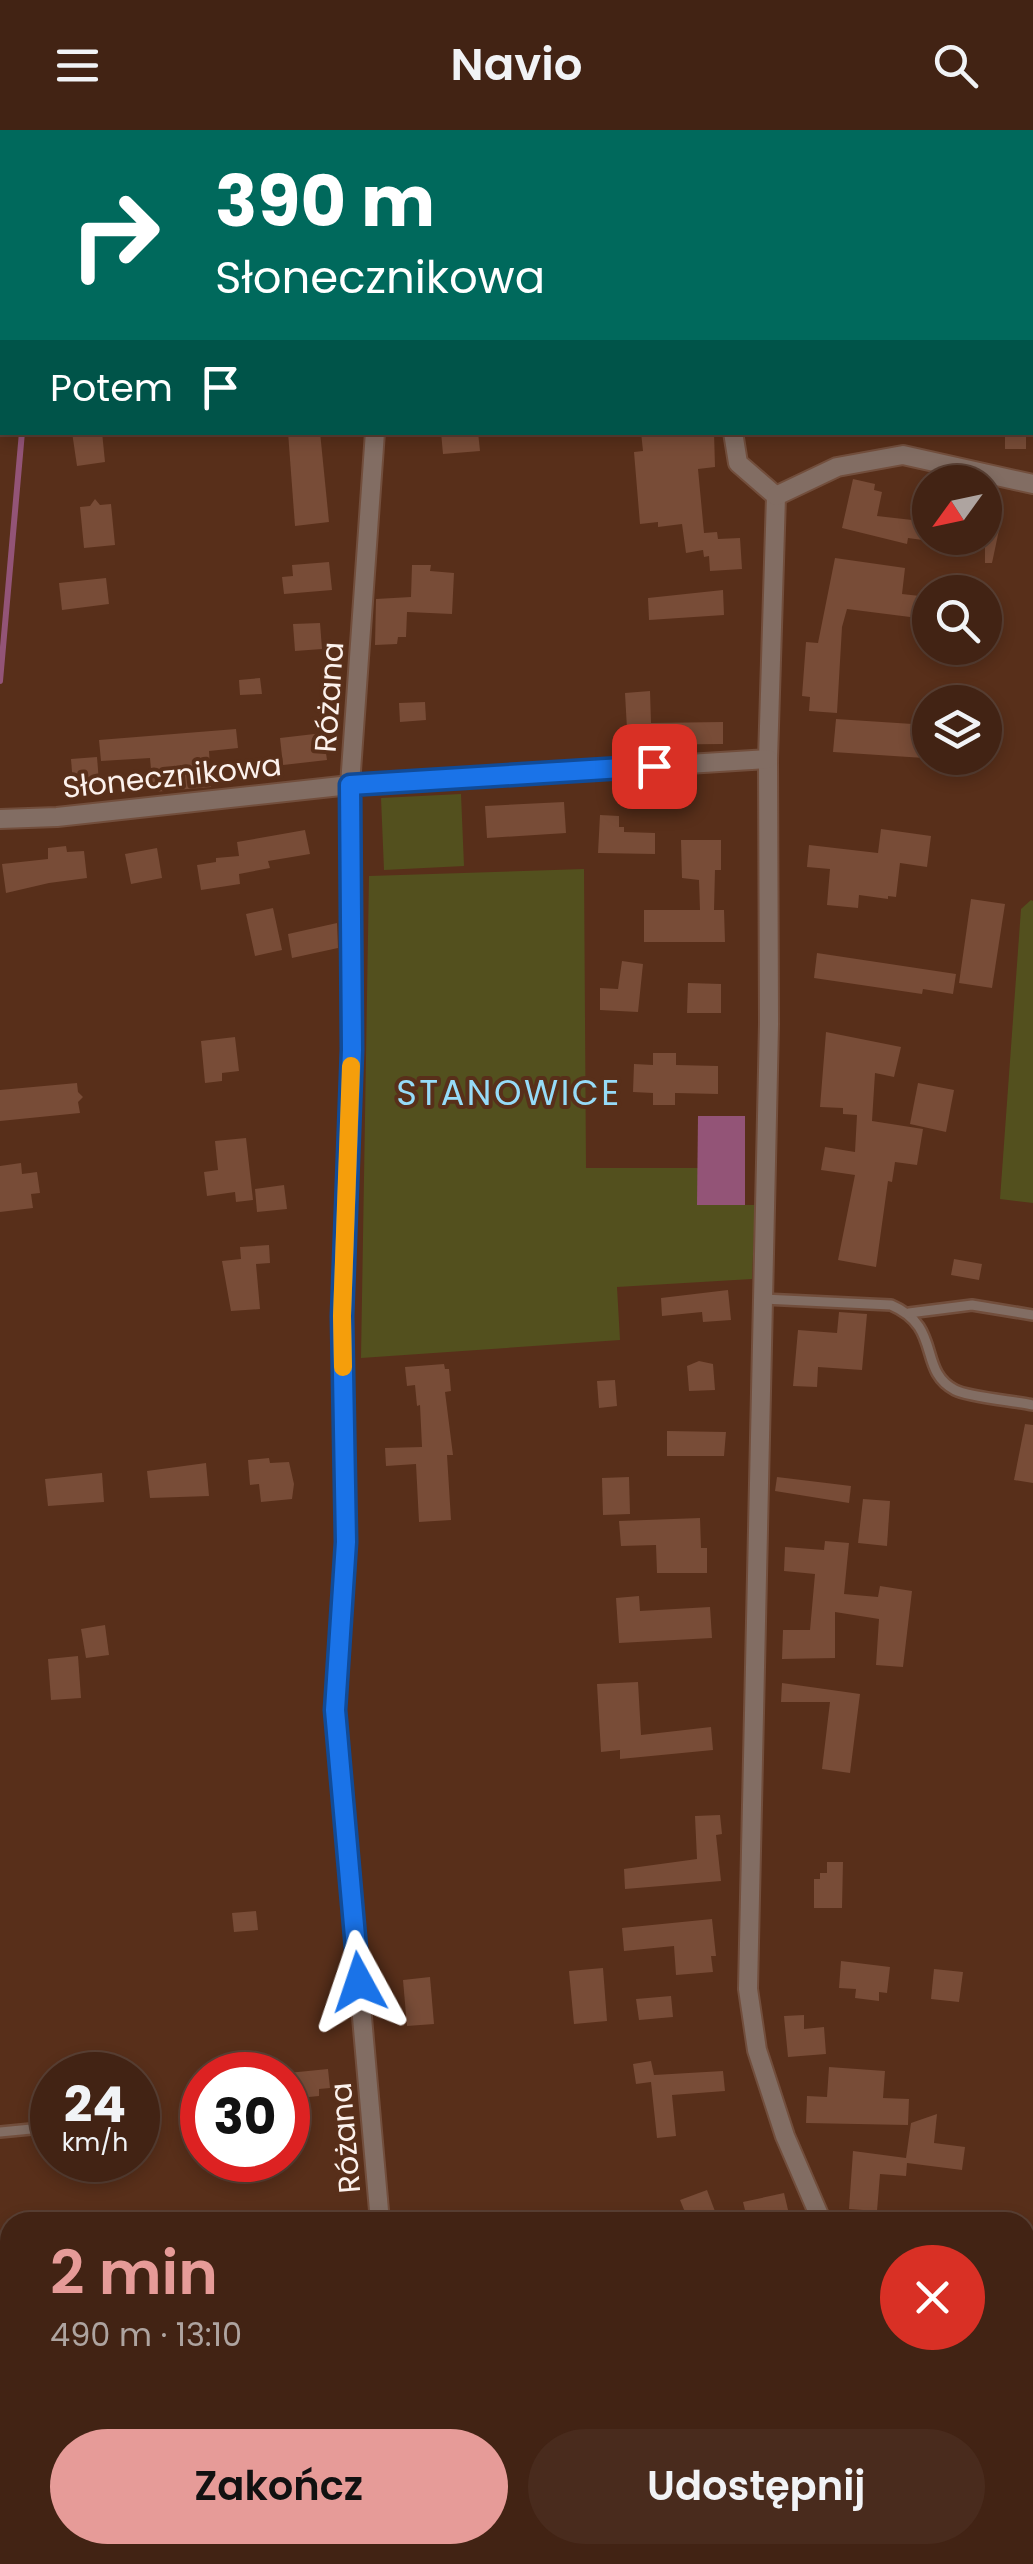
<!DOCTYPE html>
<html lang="pl">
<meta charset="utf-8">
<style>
body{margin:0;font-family:Poppins,sans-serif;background:#492b1d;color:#f1f3f6;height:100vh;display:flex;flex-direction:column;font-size:38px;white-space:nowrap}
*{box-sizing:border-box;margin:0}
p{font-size:32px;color:#aea4a0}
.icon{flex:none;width:55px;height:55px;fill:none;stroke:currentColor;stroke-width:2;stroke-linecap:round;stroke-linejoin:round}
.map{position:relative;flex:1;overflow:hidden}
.drawer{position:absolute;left:0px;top:2082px;width:1035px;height:352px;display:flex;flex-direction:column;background:#422314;border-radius:30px 30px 0 0;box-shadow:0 5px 15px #0003,0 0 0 2px #5a4034}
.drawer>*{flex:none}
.top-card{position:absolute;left:0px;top:0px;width:1035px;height:305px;box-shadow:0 5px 15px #0003,0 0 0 2px #5a4034;background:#00695c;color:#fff;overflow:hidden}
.needle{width:65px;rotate:237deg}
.controls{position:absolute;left:912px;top:335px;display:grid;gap:20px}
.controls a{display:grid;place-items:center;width:90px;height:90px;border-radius:50%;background:#422314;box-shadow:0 5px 15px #0003,0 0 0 2px #5a4034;font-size:50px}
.speed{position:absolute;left:30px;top:1922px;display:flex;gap:20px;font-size:50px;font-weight:700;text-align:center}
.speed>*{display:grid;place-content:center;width:130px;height:130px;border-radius:50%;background:#422314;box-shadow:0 5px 15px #0003,0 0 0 2px #5a4034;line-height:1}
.speed small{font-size:25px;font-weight:400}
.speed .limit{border:15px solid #d22;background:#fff;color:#111}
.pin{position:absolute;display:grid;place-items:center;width:85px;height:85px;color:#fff;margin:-42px;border-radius:20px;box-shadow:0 5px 15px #0006}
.me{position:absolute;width:110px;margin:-55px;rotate:355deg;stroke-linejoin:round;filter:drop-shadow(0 0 8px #0008)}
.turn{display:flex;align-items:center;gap:35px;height:210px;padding:0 50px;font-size:45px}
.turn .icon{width:130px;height:130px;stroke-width:2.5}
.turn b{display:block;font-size:70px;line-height:85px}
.then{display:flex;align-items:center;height:95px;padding:0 50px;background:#0003;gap:20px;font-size:38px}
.round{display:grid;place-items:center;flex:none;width:105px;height:105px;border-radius:52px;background:#492b1d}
.summary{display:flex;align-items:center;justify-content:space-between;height:170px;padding:0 50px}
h1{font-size:60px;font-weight:600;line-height:75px;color:#e69b98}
.primary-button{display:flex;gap:20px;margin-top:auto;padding:20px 50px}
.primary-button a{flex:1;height:115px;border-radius:60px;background:#e69b98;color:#111;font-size:40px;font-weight:600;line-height:115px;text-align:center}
.primary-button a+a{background:#492b1d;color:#f1f3f6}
header{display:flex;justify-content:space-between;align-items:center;height:130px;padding:0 50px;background:#422314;font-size:45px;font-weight:600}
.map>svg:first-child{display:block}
</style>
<header><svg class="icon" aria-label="menu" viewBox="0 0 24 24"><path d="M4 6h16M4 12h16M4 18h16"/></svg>Navio<svg class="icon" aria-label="search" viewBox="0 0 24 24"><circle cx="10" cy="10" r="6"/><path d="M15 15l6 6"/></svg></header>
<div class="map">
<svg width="1033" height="2434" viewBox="0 0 1033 2434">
<rect width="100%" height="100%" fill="#582f1a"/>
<!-- green -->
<g fill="#53501e">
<polygon points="461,664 464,736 384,740 381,668"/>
<polygon points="584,739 586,1038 698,1038 698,1075 755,1075 752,1149 617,1157 620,1210 361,1228 369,746"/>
<polygon points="1031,770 1033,771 1033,1073 1000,1069 1021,779"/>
</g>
<!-- water -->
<polygon fill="#935477" points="698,986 745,986 745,1075 697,1075"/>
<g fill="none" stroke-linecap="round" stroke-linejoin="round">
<!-- stream -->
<g stroke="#935477" stroke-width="6">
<polyline points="47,2 47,0"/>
<polyline points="0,551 22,302"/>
</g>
</g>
<!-- building -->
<g fill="#784c37">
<polygon points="72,302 102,302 105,332 77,336"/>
<polygon points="288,302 320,302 329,392 295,396"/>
<polygon points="441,302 478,302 480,321 443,324"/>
<polygon points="641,302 714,302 715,337 698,339 704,403 717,402 718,409 740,408 742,439 710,441 709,426 704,427 703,420 686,423 682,394 658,397 658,392 640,394 634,322 643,321"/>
<rect x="1005" y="302" width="21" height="17"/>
<polygon points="853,349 875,354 874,360 882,362 877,386 930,392 930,411 908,408 907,414 842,398"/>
<polygon points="95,369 100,375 111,374 115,415 84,418 80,377 90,376"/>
<polygon points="985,377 1003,381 992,433 985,433"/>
<polygon points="835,428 905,438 902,464 920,466 918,488 847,479 842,497 837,583 809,581 810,567 802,566 806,512 818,513"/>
<polygon points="329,432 332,460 284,464 282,447 293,446 292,435"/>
<polygon points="412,435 431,435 430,441 454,443 452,484 407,482 406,507 398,507 397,514 375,515 376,469 411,467"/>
<polygon points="106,448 109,474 62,480 59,453"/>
<polygon points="723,460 724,485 649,490 648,468"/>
<polygon points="320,493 322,519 295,521 293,494"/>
<polygon points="260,548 262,564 240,565 239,550"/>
<polygon points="650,561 651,593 723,592 723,614 620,615 620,598 627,599 625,563"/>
<polygon points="425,572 426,590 400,592 399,573"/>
<polygon points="836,589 928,595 924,628 833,622"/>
<polygon points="236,599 238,618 209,621 211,657 153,662 150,628 101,631 99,610"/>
<polygon points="323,603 327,630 283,635 280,608"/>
<polygon points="97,627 99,652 73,654 71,629"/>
<polygon points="564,672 566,703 487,708 485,676"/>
<polygon points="600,685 619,686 619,697 624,697 624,702 655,703 655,724 598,723"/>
<polygon points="881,699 931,706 927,737 900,733 896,767 888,766 888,769 859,765 858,778 827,775 830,739 807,737 809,715 878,723"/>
<polygon points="305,700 310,724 268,731 270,738 239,744 240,754 201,760 197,735 216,732 216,728 239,726 237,712"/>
<polygon points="681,710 721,710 721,740 715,740 714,780 724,780 725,812 644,812 644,780 700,780 699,750 682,748"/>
<polygon points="66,716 67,722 84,721 87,748 49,753 6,763 2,734 48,729 48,718"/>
<polygon points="157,718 162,748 131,754 125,724"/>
<polygon points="971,769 1005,774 992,858 959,853"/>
<polygon points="273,778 282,820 255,826 246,784"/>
<polygon points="337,793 338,818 292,828 288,804"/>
<polygon points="817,823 956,844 953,864 923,859 922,864 814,848"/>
<polygon points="622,831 643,834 638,882 600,880 600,858 618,859"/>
<polygon points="688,853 721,854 721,883 687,883"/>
<polygon points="826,902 901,917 894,947 875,943 872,991 923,999 917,1035 895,1032 892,1052 888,1051 876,1137 838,1130 855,1045 821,1040 825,1017 855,1022 857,985 843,984 843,978 820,977"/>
<polygon points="235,907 239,941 222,943 222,951 205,953 201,911"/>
<polygon points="653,923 676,923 676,935 718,936 718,964 675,963 675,975 653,975 653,963 633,962 634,934 653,935"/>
<polygon points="77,953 78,962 83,967 78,972 80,983 0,991 0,960"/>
<polygon points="918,953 954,960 946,1002 910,994"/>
<polygon points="246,1008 253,1070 236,1072 235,1062 207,1066 204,1042 218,1040 215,1011"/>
<polygon points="21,1033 22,1044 37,1042 40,1063 31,1064 33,1078 0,1082 0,1036"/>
<polygon points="284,1055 287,1079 257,1082 255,1059"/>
<polygon points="269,1115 270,1133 256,1134 260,1179 231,1181 222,1131 241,1129 240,1117"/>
<polygon points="954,1129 982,1134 979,1150 951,1145"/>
<polygon points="728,1160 731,1190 703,1192 702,1182 662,1186 661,1168"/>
<polygon points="839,1182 867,1184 862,1240 818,1237 817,1257 793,1256 798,1200 837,1203"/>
<polygon points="699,1231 713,1234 715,1260 689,1261 687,1236"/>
<polygon points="444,1234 445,1239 449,1239 451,1261 445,1262 453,1325 447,1325 451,1390 419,1392 416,1334 386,1336 385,1318 422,1317 420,1275 417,1276 415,1255 407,1256 405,1237"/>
<polygon points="615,1250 617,1276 599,1278 597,1251"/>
<polygon points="1025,1294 1033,1295 1033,1353 1014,1350"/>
<polygon points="667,1301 726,1302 724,1326 667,1326"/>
<polygon points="269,1328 270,1333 289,1332 294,1354 292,1369 261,1372 259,1354 250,1355 248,1330"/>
<polygon points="206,1333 209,1366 150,1368 147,1341"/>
<polygon points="102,1343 104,1372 48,1376 45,1349"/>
<polygon points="629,1347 630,1384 603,1385 602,1348"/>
<polygon points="777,1347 851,1356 849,1373 775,1361"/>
<polygon points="863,1369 890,1371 887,1416 858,1413"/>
<polygon points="700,1388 701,1418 707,1418 707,1443 657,1443 656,1415 621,1416 619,1391"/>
<polygon points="825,1411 849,1413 844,1464 878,1467 880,1456 912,1461 903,1537 876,1535 879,1489 835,1482 835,1528 782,1529 783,1500 810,1500 815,1444 784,1441 785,1417 824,1420"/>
<polygon points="639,1466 640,1481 710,1477 712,1508 619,1513 616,1468"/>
<polygon points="105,1495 109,1525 86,1528 81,1499"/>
<polygon points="78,1526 81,1568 51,1570 48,1529"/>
<polygon points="638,1552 641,1605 711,1597 713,1620 620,1629 620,1620 601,1622 597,1554"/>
<polygon points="782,1553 860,1564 850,1643 822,1639 830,1572 781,1572"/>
<polygon points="720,1685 722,1704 716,1705 721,1751 625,1759 624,1739 697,1729 695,1686"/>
<polygon points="827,1732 843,1732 842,1778 814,1778 814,1749 820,1749 820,1743 827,1743"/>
<polygon points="256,1781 258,1800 234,1802 232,1783"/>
<polygon points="712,1789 716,1826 711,1826 713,1842 676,1845 674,1816 624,1821 622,1798"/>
<polygon points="841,1831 890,1837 887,1863 879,1862 879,1871 855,1868 856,1859 839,1858"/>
<polygon points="603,1838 607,1891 574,1894 569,1841"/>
<polygon points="934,1839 963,1842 959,1872 931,1869"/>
<polygon points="430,1847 434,1894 407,1896 403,1850"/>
<polygon points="671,1866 673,1887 639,1890 636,1869"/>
<polygon points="804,1885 804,1899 824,1897 826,1924 788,1927 784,1886"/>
<polygon points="651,1931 654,1945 723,1941 725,1961 672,1965 676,2006 657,2008 651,1952 636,1954 633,1934"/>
<polygon points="829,1937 885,1941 883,1968 909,1969 908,1995 806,1993 807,1966 827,1967"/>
<polygon points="328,1939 330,1958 319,1959 319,1966 288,1969 288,1943"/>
<polygon points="937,1984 934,2013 965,2017 962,2040 907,2033 906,2046 880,2044 877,2081 849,2079 853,2021 906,2028 911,1993"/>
<polygon points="707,2060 719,2092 689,2092 680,2070"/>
<polygon points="784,2063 789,2084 748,2092 743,2072"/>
</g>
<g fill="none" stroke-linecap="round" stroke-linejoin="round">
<defs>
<g id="lane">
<path d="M763,1169l128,6c52,22 26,65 64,85 13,7 60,11 78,15"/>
<polyline points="909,1183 972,1175 1033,1185"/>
<polyline points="0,2002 52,1997"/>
</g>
<g id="street">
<polyline points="373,0 373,2"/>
<polyline points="691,0 691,2"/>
<polyline points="964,2 994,0"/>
<polyline points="375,302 350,655 351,920 342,1186 346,1412 335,1580 380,2092"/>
<polyline points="733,302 738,333 776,366 768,629 769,894 748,1859 757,1920 785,2006 822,2092"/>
<polyline points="776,366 837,337 903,325 1033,354"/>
<polyline points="0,689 57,687 350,655 768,629"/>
<polyline points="405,2425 406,2434"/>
<polyline points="974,2425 977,2434"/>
</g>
</defs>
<!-- lane casing -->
<use href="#lane" stroke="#724e3c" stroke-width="14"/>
<!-- street casing -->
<use href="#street" stroke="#724e3c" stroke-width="22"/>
<!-- lane -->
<use href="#lane" stroke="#826d63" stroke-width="9"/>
<!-- street -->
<use href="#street" stroke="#826d63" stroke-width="18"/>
</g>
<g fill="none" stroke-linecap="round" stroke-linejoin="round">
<defs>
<polyline id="route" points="359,1852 335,1580 346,1412 342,1186 352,920 350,655 654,636"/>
</defs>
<!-- route casing -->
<use href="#route" stroke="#114b97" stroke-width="25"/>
<!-- route -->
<use href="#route" stroke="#1a73e8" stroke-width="18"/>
<!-- slow -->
<polyline stroke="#f59e0b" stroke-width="18" points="343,1237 342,1186 351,936"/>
</g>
<g text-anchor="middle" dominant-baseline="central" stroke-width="8" stroke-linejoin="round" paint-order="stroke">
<!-- street labels -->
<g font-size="30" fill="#fcf1ec" stroke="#582f1a">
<text transform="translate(329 567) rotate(-86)">Różana</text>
<text transform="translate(172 646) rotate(-6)">Słonecznikowa</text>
<text transform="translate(345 2008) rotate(-95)">Różana</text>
</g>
<!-- quarter labels -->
<g font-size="35" letter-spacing="2.5" fill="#96dbf8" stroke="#582f1a">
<text x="509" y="962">STANOWICE</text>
</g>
</g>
</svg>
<div class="controls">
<a><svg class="needle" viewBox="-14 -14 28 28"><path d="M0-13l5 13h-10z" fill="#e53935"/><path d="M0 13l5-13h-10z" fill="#aea4a0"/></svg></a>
<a><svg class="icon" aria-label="search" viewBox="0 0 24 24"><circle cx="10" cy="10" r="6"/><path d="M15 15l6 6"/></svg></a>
<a><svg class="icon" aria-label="layers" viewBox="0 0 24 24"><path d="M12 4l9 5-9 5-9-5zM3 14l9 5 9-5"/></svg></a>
</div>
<div class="speed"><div>24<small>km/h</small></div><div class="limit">30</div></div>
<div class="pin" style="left:654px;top:636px;background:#d93025"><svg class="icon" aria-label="arrive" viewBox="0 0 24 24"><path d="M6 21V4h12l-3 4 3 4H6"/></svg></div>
<svg class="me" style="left:359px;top:1852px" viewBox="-20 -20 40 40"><path d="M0-17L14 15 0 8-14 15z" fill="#1a73e8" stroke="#fff" stroke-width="4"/></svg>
<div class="top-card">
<div class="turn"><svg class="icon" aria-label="right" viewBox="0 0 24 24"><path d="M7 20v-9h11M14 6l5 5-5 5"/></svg><div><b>390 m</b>Słonecznikowa</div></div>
<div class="then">Potem<svg class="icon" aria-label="arrive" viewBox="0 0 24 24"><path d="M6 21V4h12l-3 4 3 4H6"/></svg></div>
</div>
<section class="drawer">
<div class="summary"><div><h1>2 min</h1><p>490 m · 13:10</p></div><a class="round" style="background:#d93025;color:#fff"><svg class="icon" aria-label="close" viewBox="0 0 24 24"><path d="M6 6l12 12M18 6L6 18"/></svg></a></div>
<div class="primary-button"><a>Zakończ</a><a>Udostępnij</a></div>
</section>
</div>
